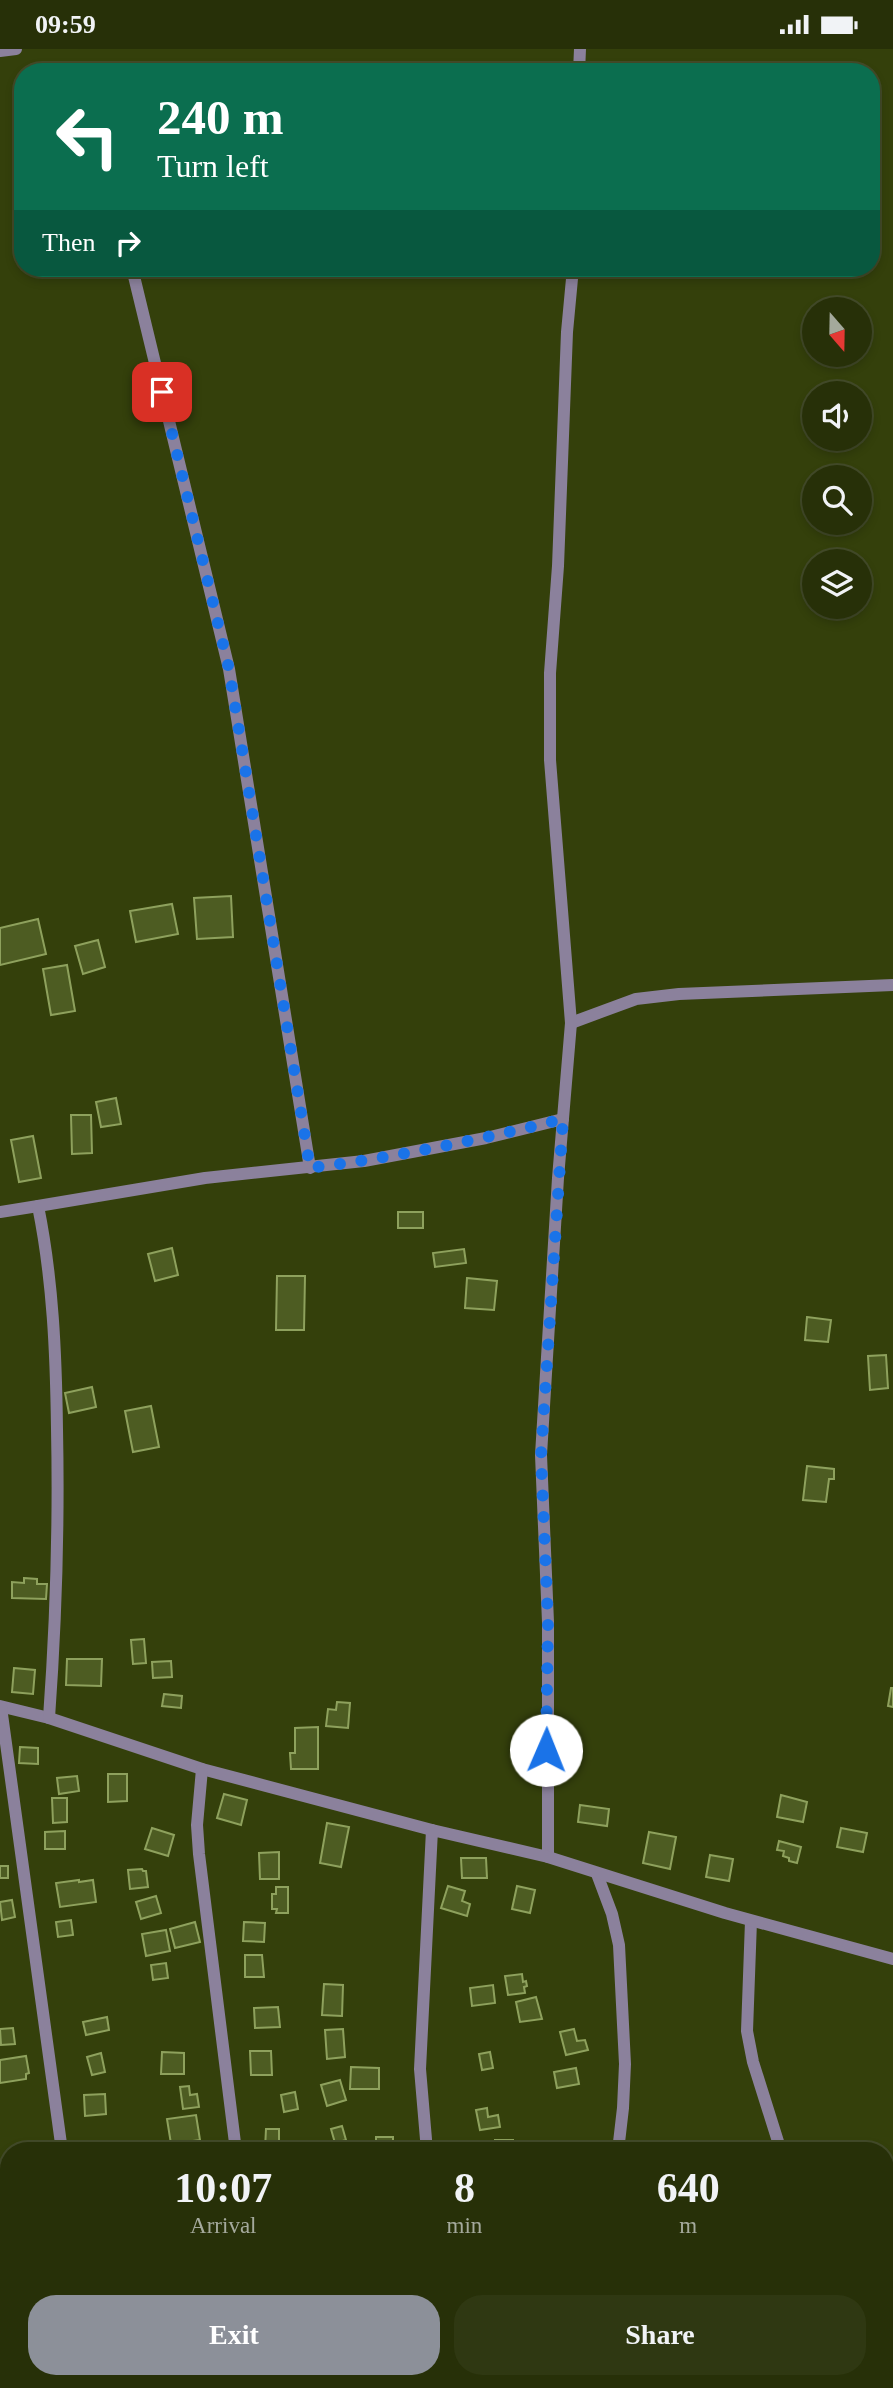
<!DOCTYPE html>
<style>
body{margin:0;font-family:Georgia,serif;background:#2f3812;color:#f1f3f6;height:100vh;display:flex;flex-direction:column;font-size:26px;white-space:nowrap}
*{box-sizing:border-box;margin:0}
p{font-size:23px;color:#a4a99c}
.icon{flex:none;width:38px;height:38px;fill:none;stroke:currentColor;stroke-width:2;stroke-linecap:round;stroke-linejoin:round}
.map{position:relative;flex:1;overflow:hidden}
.panel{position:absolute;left:0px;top:2093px;width:894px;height:247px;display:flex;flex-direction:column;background:#273008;border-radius:28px 28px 0 0;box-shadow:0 4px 10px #0003,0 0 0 2px #434b29}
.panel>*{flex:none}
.hud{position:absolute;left:14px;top:14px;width:866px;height:214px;border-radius:28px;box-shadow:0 4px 10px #0003,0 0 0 2px #434b29;background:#0b6e4f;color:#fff;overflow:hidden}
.needle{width:46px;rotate:160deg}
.fabs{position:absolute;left:802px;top:248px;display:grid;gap:14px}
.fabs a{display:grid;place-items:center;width:70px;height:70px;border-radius:50%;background:#273008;box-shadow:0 4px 10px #0003,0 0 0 2px #434b29;font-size:35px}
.pin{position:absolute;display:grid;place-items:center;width:60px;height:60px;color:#fff;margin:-30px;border-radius:14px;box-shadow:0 4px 10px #0006}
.me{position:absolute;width:77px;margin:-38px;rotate:1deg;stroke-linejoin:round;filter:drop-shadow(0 0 5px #0008)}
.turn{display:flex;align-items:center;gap:24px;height:147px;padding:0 28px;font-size:32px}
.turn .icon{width:91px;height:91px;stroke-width:2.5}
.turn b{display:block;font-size:49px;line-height:60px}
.then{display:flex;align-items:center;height:66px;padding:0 28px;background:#0003;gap:14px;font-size:26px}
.eta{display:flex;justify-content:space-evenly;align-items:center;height:119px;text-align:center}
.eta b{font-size:42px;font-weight:700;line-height:49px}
.cta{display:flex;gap:14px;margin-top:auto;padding:14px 28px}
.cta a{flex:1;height:80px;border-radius:28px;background:#8c9099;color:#fff;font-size:28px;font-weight:700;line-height:80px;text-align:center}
.cta a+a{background:#2f3812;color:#f1f3f6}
.status{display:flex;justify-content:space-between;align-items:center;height:49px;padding:0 35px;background:#273008;direction:ltr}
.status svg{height:19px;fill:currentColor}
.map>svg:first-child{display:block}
</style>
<div class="status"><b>09:59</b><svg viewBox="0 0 49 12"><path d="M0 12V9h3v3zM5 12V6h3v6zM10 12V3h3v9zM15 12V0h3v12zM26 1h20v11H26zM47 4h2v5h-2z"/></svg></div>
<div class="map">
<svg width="893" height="2339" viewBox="0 0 893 2339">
<rect width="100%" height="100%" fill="#34400b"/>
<!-- building -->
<g fill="#4d5c22" stroke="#8ea15d" stroke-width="2">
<polygon points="231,847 233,888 197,890 194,849"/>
<polygon points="172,855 178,885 136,893 130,862"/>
<polygon points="38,870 46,905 0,916 0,879"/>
<polygon points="98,891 105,918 83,925 75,897"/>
<polygon points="67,916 75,962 51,966 43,920"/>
<polygon points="116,1049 121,1075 101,1078 96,1053"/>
<polygon points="71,1066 91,1066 92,1104 72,1105"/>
<polygon points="33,1087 41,1129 19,1133 11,1091"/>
<rect x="398" y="1163" width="25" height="16"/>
<polygon points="172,1199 178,1226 155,1232 148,1205"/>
<polygon points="464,1200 466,1214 435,1218 433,1204"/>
<polygon points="277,1227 305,1227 304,1281 276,1281"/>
<polygon points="467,1229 497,1232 494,1261 465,1259"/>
<polygon points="807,1268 831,1271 828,1293 805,1291"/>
<polygon points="886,1306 888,1339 870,1341 868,1307"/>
<polygon points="92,1338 96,1358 69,1364 65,1344"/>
<polygon points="151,1357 159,1398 133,1403 125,1362"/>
<polygon points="807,1417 834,1420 834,1430 829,1430 826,1453 803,1451"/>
<polygon points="24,1529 37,1530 37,1535 47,1535 46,1550 12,1549 12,1533 24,1534"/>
<polygon points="144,1590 146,1614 133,1615 131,1591"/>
<polygon points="67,1610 102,1610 101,1637 66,1636"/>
<polygon points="171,1612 172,1628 153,1629 152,1613"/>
<polygon points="14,1619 35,1621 33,1645 12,1643"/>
<polygon points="891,1639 893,1639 893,1658 888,1657"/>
<polygon points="164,1645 182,1647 181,1659 162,1657"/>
<polygon points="337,1653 350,1654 348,1679 326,1677 328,1660 336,1661"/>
<polygon points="318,1678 318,1720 291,1720 290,1704 295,1704 295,1679"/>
<polygon points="20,1698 38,1699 38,1715 19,1714"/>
<polygon points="108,1725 127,1725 127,1752 108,1753"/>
<polygon points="77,1727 79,1742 59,1745 57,1729"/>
<polygon points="224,1745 247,1751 241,1776 217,1769"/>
<polygon points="781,1746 807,1753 803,1773 777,1768"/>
<polygon points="52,1749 67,1749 67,1773 53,1774"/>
<polygon points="580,1756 609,1760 607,1777 578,1773"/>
<polygon points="327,1774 349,1778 341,1818 320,1814"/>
<polygon points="152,1779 174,1786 168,1807 145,1800"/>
<polygon points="841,1779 867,1784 863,1803 837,1798"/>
<polygon points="65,1782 65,1800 45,1800 45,1783"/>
<polygon points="649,1783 676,1788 670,1820 643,1814"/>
<polygon points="779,1792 801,1798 797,1814 789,1812 789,1809 783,1807 784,1802 777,1801"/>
<polygon points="279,1803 279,1830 260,1830 259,1804"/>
<polygon points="710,1806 733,1810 729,1832 706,1828"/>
<polygon points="461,1809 486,1809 487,1829 462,1829"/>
<rect x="0" y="1817" width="8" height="12"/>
<polygon points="142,1820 143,1822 146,1822 148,1838 130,1840 128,1821"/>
<polygon points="79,1831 79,1833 93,1831 96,1853 60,1858 56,1834"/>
<polygon points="448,1837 465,1842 462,1852 470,1855 467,1867 441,1859"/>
<polygon points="517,1837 535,1841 530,1864 512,1860"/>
<polygon points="276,1838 288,1838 288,1864 276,1864 277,1860 272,1860 272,1845 276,1845"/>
<polygon points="156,1847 161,1864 141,1870 136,1853"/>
<polygon points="12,1851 15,1868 2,1871 0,1853"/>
<polygon points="71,1871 73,1886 58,1888 56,1873"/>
<polygon points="195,1873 200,1893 175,1899 170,1880"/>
<polygon points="244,1873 265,1874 264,1893 243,1892"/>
<polygon points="166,1881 170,1902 146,1907 142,1885"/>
<polygon points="245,1906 262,1906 264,1928 245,1928"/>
<polygon points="166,1914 168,1929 153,1931 151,1916"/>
<polygon points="522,1925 523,1933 526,1932 527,1937 524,1938 525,1944 508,1946 505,1927"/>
<polygon points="324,1935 343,1936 342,1967 322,1966"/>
<polygon points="493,1936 495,1954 472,1957 470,1939"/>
<polygon points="536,1948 542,1970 520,1973 516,1953"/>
<polygon points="278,1958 280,1978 255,1979 254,1959"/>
<polygon points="107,1968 109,1981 86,1986 83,1973"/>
<polygon points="13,1979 15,1995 1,1996 0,1980"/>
<polygon points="343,1980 345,2008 327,2010 325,1981"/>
<polygon points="574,1980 577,1992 585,1991 588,2001 566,2006 560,1983"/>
<polygon points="250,2002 271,2002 272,2026 251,2026"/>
<polygon points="162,2003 184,2004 184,2025 161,2025"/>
<polygon points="490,2003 493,2019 482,2021 479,2005"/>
<polygon points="101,2004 105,2023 92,2026 87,2008"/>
<polygon points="26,2007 29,2024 26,2025 26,2030 0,2034 0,2011"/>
<polygon points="351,2018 379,2019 379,2040 350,2040"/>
<polygon points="576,2019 579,2035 557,2039 554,2023"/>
<polygon points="340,2031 346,2051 327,2057 321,2036"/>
<polygon points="189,2037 190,2046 197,2045 199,2058 183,2060 180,2038"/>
<polygon points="295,2043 298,2060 284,2063 281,2046"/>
<polygon points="105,2045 106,2065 85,2067 84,2046"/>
<polygon points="487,2059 488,2068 498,2066 500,2078 480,2081 476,2061"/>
<polygon points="196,2066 200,2091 171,2095 167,2070"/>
<polygon points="342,2077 346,2091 335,2094 331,2080"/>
<polygon points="266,2080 279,2080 279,2100 265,2100"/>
<rect x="376" y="2088" width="17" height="14"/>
<rect x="495" y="2091" width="18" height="11"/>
<polygon points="214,2098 214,2102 193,2102 193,2100"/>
<polygon points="32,2331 65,2331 66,2339 34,2339"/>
<polygon points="122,2331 139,2331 138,2337 122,2334"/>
<polygon points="205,2331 220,2331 215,2333 216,2336 210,2339"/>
<polygon points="373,2331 396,2331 397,2339 375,2339"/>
<polygon points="403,2331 424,2331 425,2334 422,2335 423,2339 405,2339"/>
<polygon points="596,2331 609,2331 610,2339 597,2339"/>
<polygon points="523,2334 535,2335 535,2339 503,2339 523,2337"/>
<polygon points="787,2334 788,2339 764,2339 763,2337"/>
</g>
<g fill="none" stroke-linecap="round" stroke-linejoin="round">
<!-- minor -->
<g stroke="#8b819c" stroke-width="12">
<polyline points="0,2 16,0"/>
<polyline points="579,23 580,0"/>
<polyline points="132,219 229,620 310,1119"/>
<polyline points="571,974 636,950 679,945 893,936"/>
<polyline points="0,1163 38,1157"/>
<polyline points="0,1657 49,1669 202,1720 432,1781"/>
<polyline points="1,1658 62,2102"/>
<path d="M49,1669c7,-97 10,-192 8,-289 -1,-75 -4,-149 -19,-223l167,-28 159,-17 122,-23 77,-19"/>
<polyline points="202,1720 197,1776 199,1805 236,2102"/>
<polyline points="548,1808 548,1573 541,1406 558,1129 571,974 550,711 550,624 558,517 567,283 573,219"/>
<polyline points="597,1825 612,1865 619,1896 625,2015 623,2059 618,2102"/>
<polyline points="751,1872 747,1982 753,2013 781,2102"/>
<polyline points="427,2102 420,2020 432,1781 548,1808 725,1864 893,1910"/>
<polyline points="96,2331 98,2339"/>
<polyline points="264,2331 265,2339"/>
<polyline points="463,2331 464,2339"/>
<polyline points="645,2331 647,2339"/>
<polyline points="817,2331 818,2339"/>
</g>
</g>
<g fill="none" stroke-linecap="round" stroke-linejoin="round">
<!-- route -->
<path stroke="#1a73e8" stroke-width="12" stroke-dasharray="0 21.6" d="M162,343l67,277 81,499c85,-11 170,-28 253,-49l-22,336 7,167 -2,128"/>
</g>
</svg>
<div class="fabs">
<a><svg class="needle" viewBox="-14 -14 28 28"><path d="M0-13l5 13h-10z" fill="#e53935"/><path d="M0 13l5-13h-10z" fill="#a4a99c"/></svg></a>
<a><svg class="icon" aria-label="sound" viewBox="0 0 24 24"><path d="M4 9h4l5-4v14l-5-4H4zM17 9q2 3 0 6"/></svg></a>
<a><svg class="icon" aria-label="search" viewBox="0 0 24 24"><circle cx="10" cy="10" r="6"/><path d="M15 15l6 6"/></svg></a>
<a><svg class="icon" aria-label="layers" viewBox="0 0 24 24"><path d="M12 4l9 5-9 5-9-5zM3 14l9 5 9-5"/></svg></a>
</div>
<div class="pin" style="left:162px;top:343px;background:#d93025"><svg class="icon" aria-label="arrive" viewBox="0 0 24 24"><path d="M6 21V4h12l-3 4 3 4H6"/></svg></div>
<svg class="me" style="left:546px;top:1701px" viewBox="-20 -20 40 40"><circle r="19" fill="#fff"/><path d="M0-13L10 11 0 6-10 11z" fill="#1a73e8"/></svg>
<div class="hud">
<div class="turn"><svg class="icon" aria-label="left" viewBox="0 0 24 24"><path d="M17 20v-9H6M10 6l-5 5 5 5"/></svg><div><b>240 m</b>Turn left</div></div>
<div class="then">Then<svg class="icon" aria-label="right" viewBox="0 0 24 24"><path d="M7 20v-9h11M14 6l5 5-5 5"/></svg></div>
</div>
<section class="panel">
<div class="eta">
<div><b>10:07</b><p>Arrival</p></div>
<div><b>8</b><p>min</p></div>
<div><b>640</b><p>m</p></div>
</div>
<div class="cta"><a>Exit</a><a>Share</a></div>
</section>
</div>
